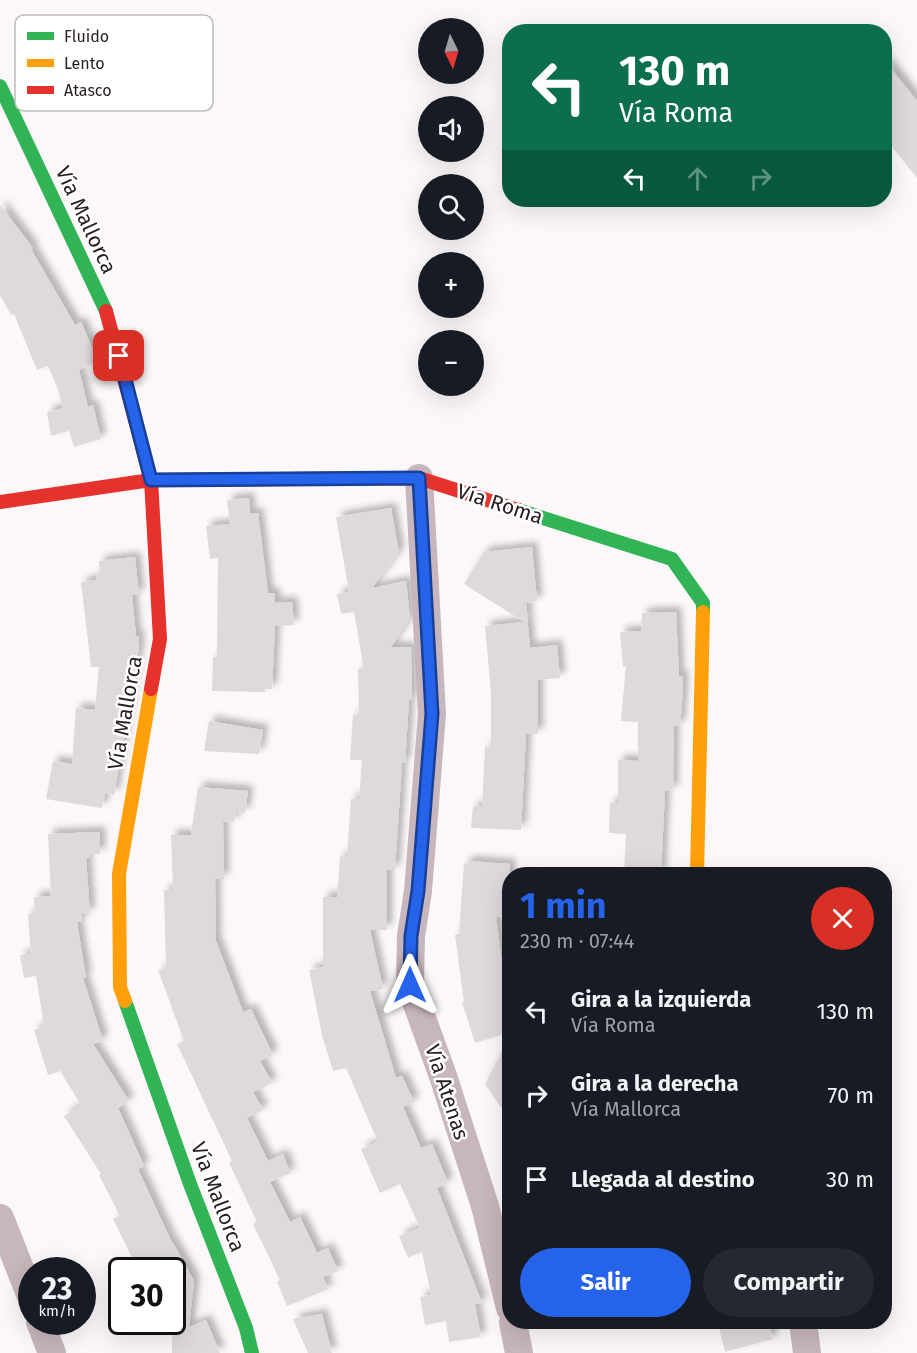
<!DOCTYPE html>
<html lang="es">
<meta charset="utf-8">
<style>
body{margin:0;font-family:"Fira Sans",sans-serif;background:#242831;color:#f1f3f6;height:100vh;display:flex;flex-direction:column;font-size:22px;white-space:nowrap}
*{box-sizing:border-box;margin:0}
p{font-size:20px;color:#9ea1a6}
.icon{flex:none;width:33px;height:33px;fill:none;stroke:currentColor;stroke-width:2;stroke-linecap:round;stroke-linejoin:round}
.map{position:relative;flex:1;overflow:hidden}
.sheet{position:absolute;left:502px;top:867px;width:390px;height:462px;display:flex;flex-direction:column;background:#171b24;border-radius:24px;box-shadow:0 6px 24px #0002}
.sheet>*{flex:none}
.banner{position:absolute;left:502px;top:24px;width:390px;height:183px;border-radius:24px;box-shadow:0 6px 24px #0002;background:#0b6e4f;color:#fff;overflow:hidden}
.needle{width:39px;rotate:175deg}
.tools{position:absolute;left:418px;top:18px;display:grid;gap:12px}
.tools a{display:grid;place-items:center;width:66px;height:66px;border-radius:50%;background:#171b24;box-shadow:0 6px 24px #0002;font-size:30px}
.speed{position:absolute;left:18px;top:1257px;display:flex;gap:12px;font-size:30px;font-weight:700;text-align:center}
.speed>*{display:grid;place-content:center;width:78px;height:78px;border-radius:50%;background:#171b24;box-shadow:0 6px 24px #0002;line-height:1}
.speed small{font-size:15px;font-weight:400}
.speed .limit{border:3px solid #111;border-radius:9px;background:#fff;color:#111}
.pin{position:absolute;display:grid;place-items:center;width:51px;height:51px;color:#fff;margin:-26px;border-radius:12px;box-shadow:0 3px 9px #0006}
.me{position:absolute;width:66px;margin:-33px;rotate:0deg;stroke-linejoin:round;filter:drop-shadow(0 0 4px #0008)}
.turn{display:flex;align-items:center;gap:21px;height:126px;padding:0 18px;font-size:27px}
.turn .icon{width:78px;height:78px;stroke-width:2.5}
.turn b{display:block;font-size:42px;line-height:51px}
.lanes{display:flex;align-items:center;height:57px;padding:0 18px;background:#0003;justify-content:center;gap:30px;direction:ltr}
.lanes .off{opacity:.35}
.round{display:grid;place-items:center;flex:none;width:63px;height:63px;border-radius:32px;background:#242831}
.head{display:flex;align-items:center;justify-content:space-between;height:102px;padding:0 18px}
h1{font-size:36px;font-weight:700;line-height:45px;color:#2563eb}
.primary-button{display:flex;gap:12px;margin-top:auto;padding:12px 18px}
.primary-button a{flex:1;height:69px;border-radius:36px;background:#2563eb;color:#fff;font-size:24px;font-weight:700;line-height:69px;text-align:center}
.primary-button a+a{background:#242831;color:#f1f3f6}
ul{padding:0;list-style:none}
li{display:flex;align-items:center;gap:18px;height:84px;padding:0 18px}
li div{flex:1}
li b{display:block;font-size:22px}
li em{font-style:normal}
.map>svg:first-child{display:block}
</style>
<div class="map">
<svg width="917" height="1353" viewBox="0 0 917 1353">
<defs>
<filter id="shadow"><feDropShadow dx="5.5" dy="-5.5" stdDeviation="3" flood-color="#0004"/></filter>
</defs>
<rect width="100%" height="100%" fill="#fcf8f9"/>
<!-- building -->
<g fill="#e0d9db" filter="url(#shadow)">
<polygon points="885,61 917,101 917,178 885,138"/>
<polygon points="0,205 33,248 31,249 75,325 81,322 98,361 79,370 88,407 93,405 101,439 74,447 69,431 51,436 47,412 63,408 57,387 48,366 37,370 14,314 11,315 0,295"/>
<polygon points="249,498 250,514 258,513 268,593 275,593 275,603 292,602 294,625 275,626 272,689 265,689 265,692 212,691 213,657 217,657 218,558 210,559 206,526 230,524 227,500"/>
<polygon points="391,508 399,552 372,588 406,581 410,618 391,647 411,647 412,700 409,700 405,763 402,763 395,870 387,870 387,930 370,930 383,989 370,991 396,1078 402,1076 414,1102 403,1107 421,1148 432,1144 448,1183 437,1188 482,1303 475,1304 481,1337 449,1342 446,1321 425,1325 420,1297 431,1295 422,1252 408,1258 399,1236 420,1228 400,1184 380,1193 361,1149 378,1142 346,1068 333,1071 322,1035 309,970 323,967 323,897 337,897 340,856 347,857 351,799 359,799 362,760 350,760 353,715 359,715 358,669 364,669 354,612 341,614 337,594 349,592 336,517"/>
<polygon points="532,547 537,601 526,603 530,648 557,645 560,678 538,680 538,734 526,734 521,830 471,828 473,806 482,807 485,747 491,748 491,693 485,626 524,622 464,584 484,552"/>
<polygon points="135,557 139,595 132,595 136,636 139,636 139,648 114,795 105,793 102,808 46,799 53,761 72,764 76,708 95,710 99,667 91,667 81,582 96,580 96,575 100,574 99,561"/>
<polygon points="676,612 679,676 683,676 682,702 680,726 674,725 673,791 665,791 661,874 624,874 626,834 609,833 610,803 618,803 618,760 638,761 638,722 621,721 626,666 623,667 620,632 641,631 642,613"/>
<polygon points="209,721 263,730 259,754 204,751"/>
<polygon points="198,787 248,791 245,813 236,812 234,822 223,821 224,879 215,879 216,941 243,1012 251,1009 273,1055 260,1061 272,1083 253,1092 263,1110 247,1118 268,1161 283,1154 290,1173 270,1182 290,1222 300,1217 317,1253 328,1248 338,1271 323,1277 328,1289 287,1306 277,1282 280,1280 253,1224 257,1222 229,1163 232,1161 177,1044 184,1041 158,970 166,967 164,890 173,890 171,835 191,835"/>
<polygon points="100,832 100,854 89,854 90,858 86,858 90,913 81,914 82,922 77,922 86,978 83,978 103,1041 93,1044 129,1101 118,1108 144,1166 138,1169 172,1243 172,1241 194,1281 189,1327 206,1320 220,1353 172,1353 172,1270 138,1270 113,1219 120,1216 99,1175 101,1174 64,1116 81,1105 60,1071 48,1075 34,1030 44,1026 36,976 24,978 20,955 31,954 28,914 35,913 34,897 51,896 48,834"/>
<polygon points="468,861 510,864 510,917 496,916 505,988 510,987 510,1032 475,1043 462,1002 464,1002 455,935 459,934 464,863 468,864"/>
<polygon points="510,1037 510,1121 485,1084"/>
<polygon points="322,1314 332,1353 308,1353 293,1319"/>
<polygon points="745,1322 768,1322 773,1339 725,1352 719,1328"/>
</g>
<g fill="none" stroke-linecap="round" stroke-linejoin="round">
<!-- street -->
<g stroke="#c7b6bb" stroke-width="28">
<polyline points="419,478 432,714 418,891 411,936 410,985 443,1076 485,1206 510,1308"/>
<polyline points="0,1218 32,1299"/>
<polyline points="40,1322 52,1353"/>
<polyline points="513,1322 519,1353"/>
<polyline points="803,1322 807,1353"/>
</g>
<!-- fast -->
<g stroke="#30b455" stroke-width="14">
<polyline points="0,86 106,311"/>
<polyline points="518,510 672,559 703,603 703,612"/>
<polyline points="125,1001 190,1184 246,1328 252,1353"/>
</g>
<!-- slow -->
<g stroke="#ff9f0a" stroke-width="14">
<polyline points="697,874 703,612"/>
<polyline points="125,1001 120,987 119,874 151,689"/>
</g>
<!-- jam -->
<g stroke="#e5322d" stroke-width="14">
<polyline points="106,311 151,480 160,639 151,689"/>
<polyline points="0,502 151,480 419,478 518,510"/>
</g>
</g>
<g fill="none" stroke-linecap="round" stroke-linejoin="round">
<defs>
<polyline id="route" points="119,356 151,480 419,478 432,714 418,891 411,936 410,985"/>
</defs>
<!-- route casing -->
<use href="#route" stroke="#184099" stroke-width="15"/>
<!-- route -->
<use href="#route" stroke="#2563eb" stroke-width="10"/>
</g>
<g text-anchor="middle" dominant-baseline="central" stroke-width="5" stroke-linejoin="round" paint-order="stroke">
<!-- street labels -->
<g font-size="21" fill="#271c1f" stroke="#fff">
<text transform="translate(86 220) rotate(65)">Vía Mallorca</text>
<text transform="translate(500 504) rotate(18)">Vía Roma</text>
<text transform="translate(125 713) rotate(-80)">Vía Mallorca</text>
<text transform="translate(447 1092) rotate(72)">Vía Atenas</text>
<text transform="translate(218 1197) rotate(69)">Vía Mallorca</text>
</g>
</g>
<!-- legend -->
<rect x="15" y="15" width="198" height="96" rx="9" fill="#fff" stroke="#bebbbc" stroke-width="1.5"/>
<rect x="27" y="32" width="27" height="8" fill="#30b455"/>
<rect x="27" y="59" width="27" height="8" fill="#ff9f0a"/>
<rect x="27" y="86" width="27" height="8" fill="#e5322d"/>
<g font-size="16" fill="#271c1f">
<text x="64" y="42">Fluido</text>
<text x="64" y="69">Lento</text>
<text x="64" y="96">Atasco</text>
</g>
</svg>
<div class="tools">
<a><svg class="needle" viewBox="-14 -14 28 28"><path d="M0-13l5 13h-10z" fill="#e53935"/><path d="M0 13l5-13h-10z" fill="#9ea1a6"/></svg></a>
<a><svg class="icon" aria-label="sound" viewBox="0 0 24 24"><path d="M4 9h4l5-4v14l-5-4H4zM17 9q2 3 0 6"/></svg></a>
<a><svg class="icon" aria-label="search" viewBox="0 0 24 24"><circle cx="10" cy="10" r="6"/><path d="M15 15l6 6"/></svg></a>
<a>+</a>
<a>−</a>
</div>
<div class="speed"><div>23<small>km/h</small></div><div class="limit">30</div></div>
<div class="pin" style="left:119px;top:356px;background:#d93025"><svg class="icon" aria-label="arrive" viewBox="0 0 24 24"><path d="M6 21V4h12l-3 4 3 4H6"/></svg></div>
<svg class="me" style="left:410px;top:985px" viewBox="-20 -20 40 40"><path d="M0-17L14 15 0 8-14 15z" fill="#2563eb" stroke="#fff" stroke-width="4"/></svg>
<div class="banner">
<div class="turn"><svg class="icon" aria-label="left" viewBox="0 0 24 24"><path d="M17 20v-9H6M10 6l-5 5 5 5"/></svg><div><b>130 m</b>Vía Roma</div></div>
<div class="lanes"><svg class="icon" aria-label="left" viewBox="0 0 24 24"><path d="M17 20v-9H6M10 6l-5 5 5 5"/></svg><svg class="icon off" aria-label="ahead" viewBox="0 0 24 24"><path d="M12 20V5M6 11l6-6 6 6"/></svg><svg class="icon off" aria-label="right" viewBox="0 0 24 24"><path d="M7 20v-9h11M14 6l5 5-5 5"/></svg></div>
</div>
<section class="sheet">
<div class="head"><div><h1>1 min</h1><p>230 m · 07:44</p></div><a class="round" style="background:#d93025;color:#fff"><svg class="icon" aria-label="close" viewBox="0 0 24 24"><path d="M6 6l12 12M18 6L6 18"/></svg></a></div>
<ul>
<li><svg class="icon" aria-label="left" viewBox="0 0 24 24"><path d="M17 20v-9H6M10 6l-5 5 5 5"/></svg><div><b>Gira a la izquierda</b><p>Vía Roma</p></div><em>130 m</em></li>
<li><svg class="icon" aria-label="right" viewBox="0 0 24 24"><path d="M7 20v-9h11M14 6l5 5-5 5"/></svg><div><b>Gira a la derecha</b><p>Vía Mallorca</p></div><em>70 m</em></li>
<li><svg class="icon" aria-label="arrive" viewBox="0 0 24 24"><path d="M6 21V4h12l-3 4 3 4H6"/></svg><div><b>Llegada al destino</b></div><em>30 m</em></li>
</ul>
<div class="primary-button"><a>Salir</a><a>Compartir</a></div>
</section>
</div>
